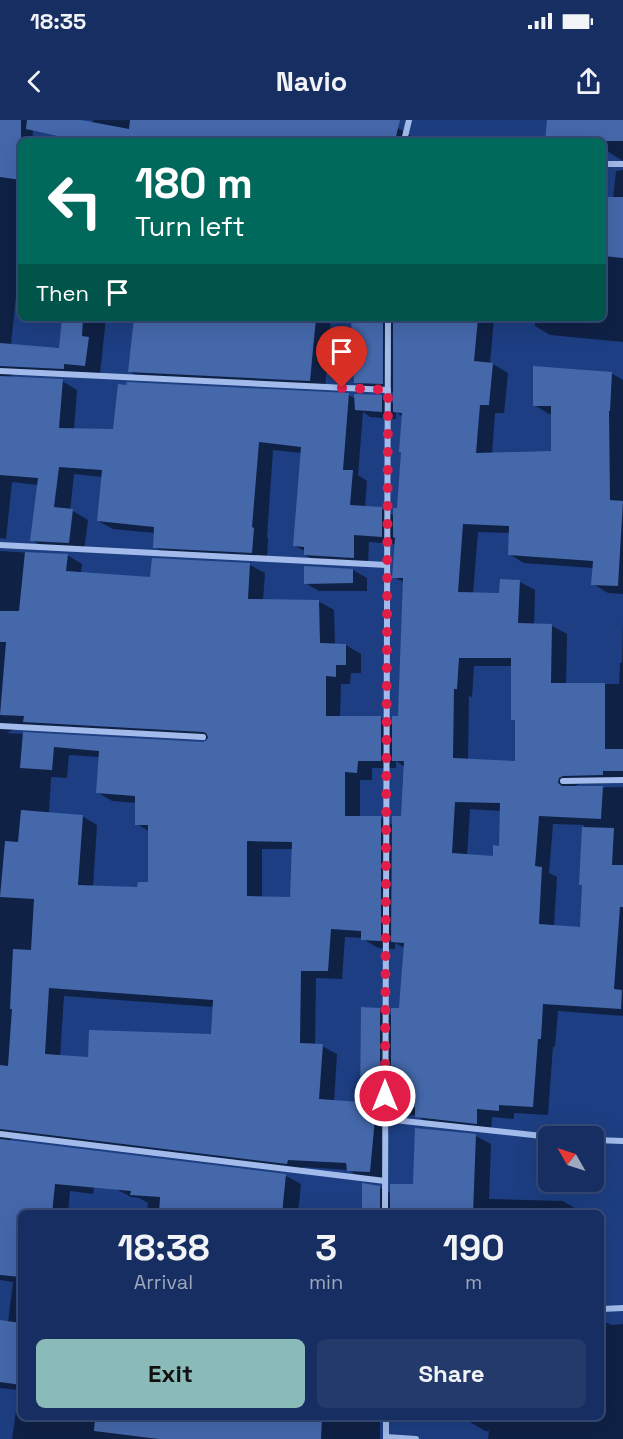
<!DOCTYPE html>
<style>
body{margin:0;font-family:"Space Grotesk",sans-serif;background:#233a6b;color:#f1f3f6;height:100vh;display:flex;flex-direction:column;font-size:22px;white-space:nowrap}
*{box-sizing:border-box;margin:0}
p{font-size:20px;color:#9ea8be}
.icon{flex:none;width:33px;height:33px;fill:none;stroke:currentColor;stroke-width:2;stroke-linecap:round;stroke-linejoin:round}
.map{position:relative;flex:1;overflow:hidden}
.panel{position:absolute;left:18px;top:1090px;width:586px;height:210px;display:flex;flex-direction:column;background:#162e62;border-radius:9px;box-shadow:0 6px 24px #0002,0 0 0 2px #354a77}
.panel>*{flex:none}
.top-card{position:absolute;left:18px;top:18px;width:588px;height:183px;border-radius:9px;box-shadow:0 6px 24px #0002,0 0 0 2px #354a77;background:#00695c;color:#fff;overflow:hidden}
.needle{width:39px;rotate:309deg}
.fabs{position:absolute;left:538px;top:1006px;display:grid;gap:12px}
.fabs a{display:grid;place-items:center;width:66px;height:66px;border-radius:9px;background:#162e62;box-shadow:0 6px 24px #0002,0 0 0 2px #354a77;font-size:30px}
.pin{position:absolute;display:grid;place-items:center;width:51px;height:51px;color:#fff;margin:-62px -26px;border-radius:50% 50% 50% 0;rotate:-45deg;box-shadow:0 0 6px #0007}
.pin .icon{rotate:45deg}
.me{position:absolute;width:66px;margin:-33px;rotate:0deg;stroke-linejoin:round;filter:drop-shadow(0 0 4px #0008)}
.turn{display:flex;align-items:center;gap:21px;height:126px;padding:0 18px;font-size:27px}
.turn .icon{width:78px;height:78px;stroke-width:2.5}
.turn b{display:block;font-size:42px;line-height:51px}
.then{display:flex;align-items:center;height:57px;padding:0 18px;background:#0003;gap:12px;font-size:22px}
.eta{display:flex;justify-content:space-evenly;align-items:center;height:102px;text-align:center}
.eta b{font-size:36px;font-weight:800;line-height:42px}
.action{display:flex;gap:12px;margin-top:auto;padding:12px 18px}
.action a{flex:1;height:69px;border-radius:9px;background:#8bbbb9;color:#111;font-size:24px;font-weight:800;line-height:69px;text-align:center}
.action a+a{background:#233a6b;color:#f1f3f6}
.status{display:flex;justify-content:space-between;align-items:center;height:42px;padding:0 30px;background:#162e62;direction:ltr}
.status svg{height:16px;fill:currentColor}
header{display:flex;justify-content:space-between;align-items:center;height:78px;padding:0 18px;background:#162e62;font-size:27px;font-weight:800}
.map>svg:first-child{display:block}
</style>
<div class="status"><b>18:35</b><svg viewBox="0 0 49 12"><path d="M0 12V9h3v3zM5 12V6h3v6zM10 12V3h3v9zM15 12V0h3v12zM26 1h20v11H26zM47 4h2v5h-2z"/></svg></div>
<header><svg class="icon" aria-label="back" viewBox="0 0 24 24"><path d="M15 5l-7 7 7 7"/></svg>Navio<svg class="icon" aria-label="share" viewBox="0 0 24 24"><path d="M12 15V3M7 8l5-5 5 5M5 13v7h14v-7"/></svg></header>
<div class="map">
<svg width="623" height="1319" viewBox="0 0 623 1319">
<rect width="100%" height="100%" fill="#1d3e82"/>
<!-- shadow -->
<g fill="#0007" fill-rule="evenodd">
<path d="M0,0h34l-2,21h-11v106l-10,98 49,5 3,-32h43l-6,56 -21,-2 -1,5 -62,-3 -4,1 -2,3 52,3 15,9 -3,40 41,1 233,-36 8,4v-4l26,1 12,8v-12l-24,-1 -15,-9 -2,-64h141l-4,46h3l15,9 -4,40h-9l-3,41 61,-1 -1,-39h-3l-15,-9 77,-32 12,7v214l-15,-1 -15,-9 1,-16 -70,-5 -15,-9 1,-21 -32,-1 -5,62 28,1 1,-14 18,1 15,8 -1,35 18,1 15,8 -1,50h53l1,-21h2l1,-42v162l-44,1 -8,4 52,-1v229l-65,-5 -3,36 -2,-1 -5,69 -34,-2v6l-22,-2 -1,14 -59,-6 -15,-9v-1h-10l-12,-8v8h-5l-6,65 -21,-1 -15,-9 -45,-3 -1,4 -289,-34 -4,5 89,18 -5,34 -23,-3 -2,23h-47v204h359v21h-368l7,-49 -19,-2v-66l8,1 5,-41 -13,-2v-729l67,4 15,9 -1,10 71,5 98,-14 15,8 -2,28h55l16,9 1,35h11l15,9v19h-10l-1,11h-9l-1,33 41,1 12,7 6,-7 6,-135 -11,-6 2,-33 -27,-2 -1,24 -48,-3 -15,-8v-4l-10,-5 7,-93 -29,-3 -6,87 1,1 -1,23 -98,-6 -15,-8 1,-14 -42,-4 -15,-8 5,-44 -29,-3 -4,37h3l15,9 -4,31 -37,-2 -15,-9 6,-55 -26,-3 -6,57 -6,-1zM363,292l7,5 26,2v-7l7,5 -5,93 -4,6 -12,-7 -17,-2 2,-26 -9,-6zM474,546h39v53l4,2v41l-49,-2 1,-64 3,1zM16,609l193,10 -6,5 -197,-11zM69,635l31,2 -3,35 15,9 25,2v21l13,8 -1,52 -10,5 -46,-2 4,-62 -15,-9 -33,-2 2,-37 16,1zM396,641l9,6 -2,51 -10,7 -12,-7h-21v-38h12v-12h24zM470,689l31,2 -1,36 -6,10 -27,-1zM553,704l31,1 -3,59 3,2 -2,42 -28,-2 3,-49 -8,-4zM262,729h31l-1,49h-30zM345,817l18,1v1l15,9 17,1v-6l10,5 -4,62 -9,6 -12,-7h-18l-1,95 -27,-2 3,-48 -15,-8 -7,-1 1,-67 26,1zM64,876l150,11 -1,29 -124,22 -29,-1z"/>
<polygon points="58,0 74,0 92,4 93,0 362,0 398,8 413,17 412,21 56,21"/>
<polygon points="607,0 623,0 623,41 607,31"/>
<polygon points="623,50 623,222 550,215 535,206 535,198 603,198 603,118 605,118 612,90 616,51"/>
<polygon points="135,198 331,198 325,269 144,260 129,251"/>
<polygon points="305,448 353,450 367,458 367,471 319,471 305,463"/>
<polygon points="476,1016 491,1024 489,1079 563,1081 578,1090 578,1094 363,1094 379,1067 392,1074 414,1066"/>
<polygon points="119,1035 286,1056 301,1064 298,1094 147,1094 148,1083 139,1078 131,1077 116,1069"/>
<polygon points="602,1203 608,1203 611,1205 623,1204 623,1319 488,1319 489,1311 485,1311 470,1302 470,1298 602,1298"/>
</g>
<!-- building -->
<g fill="#4568ab" fill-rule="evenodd">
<polygon points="0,0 21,0 21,60 0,57"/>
<polygon points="27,0 81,0 129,9 130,0 400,0 395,21 80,21 26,9"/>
<polygon points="547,0 623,0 623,21 545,21"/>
<polygon points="604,77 623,77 623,138 603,136"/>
<polygon points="62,198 83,198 82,216 89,217 85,246 64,244 64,249 0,246 0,223 59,228"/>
<polygon points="134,198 316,198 310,261 128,252"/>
<polygon points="351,198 383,198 383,264 354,263"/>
<path d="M393,198h85l-4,43 19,2 -4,42h-9l-4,48 75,-2v-45h-18v-40l79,6 -2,39h-1l1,89 13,1 -5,85 -27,-1 2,-24 -85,-6 1,-29 -46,-2 -5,68 41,1 1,-14 20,1 -2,43 34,1 -1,59h54v66h18v22h-20v4l-40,1 -4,2 -1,5 4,3h41l-2,33 -62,-3 -4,50 7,1 -3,57 41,3 2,-42h-3l3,-58 32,1 -2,37h11v42h-3l-6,82 8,1 -1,19 -78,-5 -2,35h-3l-5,68 -34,-2v6l-22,-2v15l-62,-7v-10h-24v-99h8l5,-65 -13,-1 1,-126h9l3,-55h-12v-45h6l5,-138h-11l3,-40 -2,-1v-29h4l4,-56h-2l3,-39 -9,-1zM459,538h52v62h4v41l-62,-3 1,-69h3zM455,682l45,1 -1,43 -6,-1v11l-41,-3z"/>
<polygon points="0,256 63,259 59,308 113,309 118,264 126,265 127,262 349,273 343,350 353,350 350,385 382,387 382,417 354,415 354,438 304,435 304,427 293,426 301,327 259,322 252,407 254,408 252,433 153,428 154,407 97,401 102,350 59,347 54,387 73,389 69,423 30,421 38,358 0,355"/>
<polygon points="354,274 382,275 382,292 355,290"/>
<path d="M25,432l43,2 -2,17 84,6 2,-19 98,5 -2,36 71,1 1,43 26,1v21h-10v12l-10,-1v40h55v45h-23l-1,12 -12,-1v44h36v125l-20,-1v-9l-30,-2 -3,42h-27l-1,72 23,1 -4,55 41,3 1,-95 19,1v99h-4l-6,65 -23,-1 -1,-8 -58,-3 -1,4 -287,-35v-64l8,1 4,-57h-2l3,-60 18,1 3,-51 -34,-2 5,-56 13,1 3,-32 62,5 -5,70 59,2 1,-5h10v-57h-13v-29l-39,-3 3,-42 -45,-4 -2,23 -32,-2 3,-36 180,10 4,-2 1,-3 -2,-4 -3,-1 -180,-10 1,-6 -24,-1 6,-73h-6v-31h19zM247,721l45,1 -2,55 -43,-1zM49,868l164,12 -2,34 -122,-4 -1,27 -43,-3z"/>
<polygon points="304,446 353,449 353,463 304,464"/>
<polygon points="415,1008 476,1014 473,1094 390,1094 390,1064 413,1064"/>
<polygon points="0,1019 286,1054 282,1094 159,1094 160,1077 130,1075 131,1071 55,1064 52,1094 21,1094 21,1157 0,1155"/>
<polygon points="362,1063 380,1066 380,1094 362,1094"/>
<polygon points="0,1200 21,1203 21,1265 0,1262"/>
<polygon points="95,1298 322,1298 321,1319 159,1319 94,1311"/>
</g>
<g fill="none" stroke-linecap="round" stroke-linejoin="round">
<!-- minor -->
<g stroke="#a2bbea" stroke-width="6">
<polyline points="404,21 409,0"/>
<polyline points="603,44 623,44"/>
<polyline points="0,251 388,270"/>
<polyline points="0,425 387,445"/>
<polyline points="0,606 203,617"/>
<polyline points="563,661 623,660"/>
<polyline points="385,999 551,1017"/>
<polyline points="0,1014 385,1061"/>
<polyline points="594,1020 623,1021"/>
<polyline points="385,1094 388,198"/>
<polyline points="602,1189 623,1188"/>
<polyline points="386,1298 386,1319"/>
<polyline points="386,1317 416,1319"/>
</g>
</g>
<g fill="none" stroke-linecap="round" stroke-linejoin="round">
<!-- route -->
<polyline stroke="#e11d48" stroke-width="10" stroke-dasharray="0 18" points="342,268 388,270 385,976"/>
</g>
</svg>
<div class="fabs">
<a><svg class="needle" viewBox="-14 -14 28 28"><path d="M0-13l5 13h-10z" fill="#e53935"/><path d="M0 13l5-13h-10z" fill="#9ea8be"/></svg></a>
</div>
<div class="pin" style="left:342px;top:268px;background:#d93025"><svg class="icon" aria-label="arrive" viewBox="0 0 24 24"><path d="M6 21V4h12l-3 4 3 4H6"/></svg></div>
<svg class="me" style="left:385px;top:976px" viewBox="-20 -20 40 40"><circle r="17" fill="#e11d48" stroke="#fff" stroke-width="3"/><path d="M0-11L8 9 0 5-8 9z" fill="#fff"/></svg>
<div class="top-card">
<div class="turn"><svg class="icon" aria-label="left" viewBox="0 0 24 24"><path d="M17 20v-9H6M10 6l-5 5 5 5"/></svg><div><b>180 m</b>Turn left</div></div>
<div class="then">Then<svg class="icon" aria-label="arrive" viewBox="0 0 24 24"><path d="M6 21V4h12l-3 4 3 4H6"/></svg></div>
</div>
<section class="panel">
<div class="eta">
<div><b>18:38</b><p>Arrival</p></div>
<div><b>3</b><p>min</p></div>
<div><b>190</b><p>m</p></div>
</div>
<div class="action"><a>Exit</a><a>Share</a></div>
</section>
</div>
